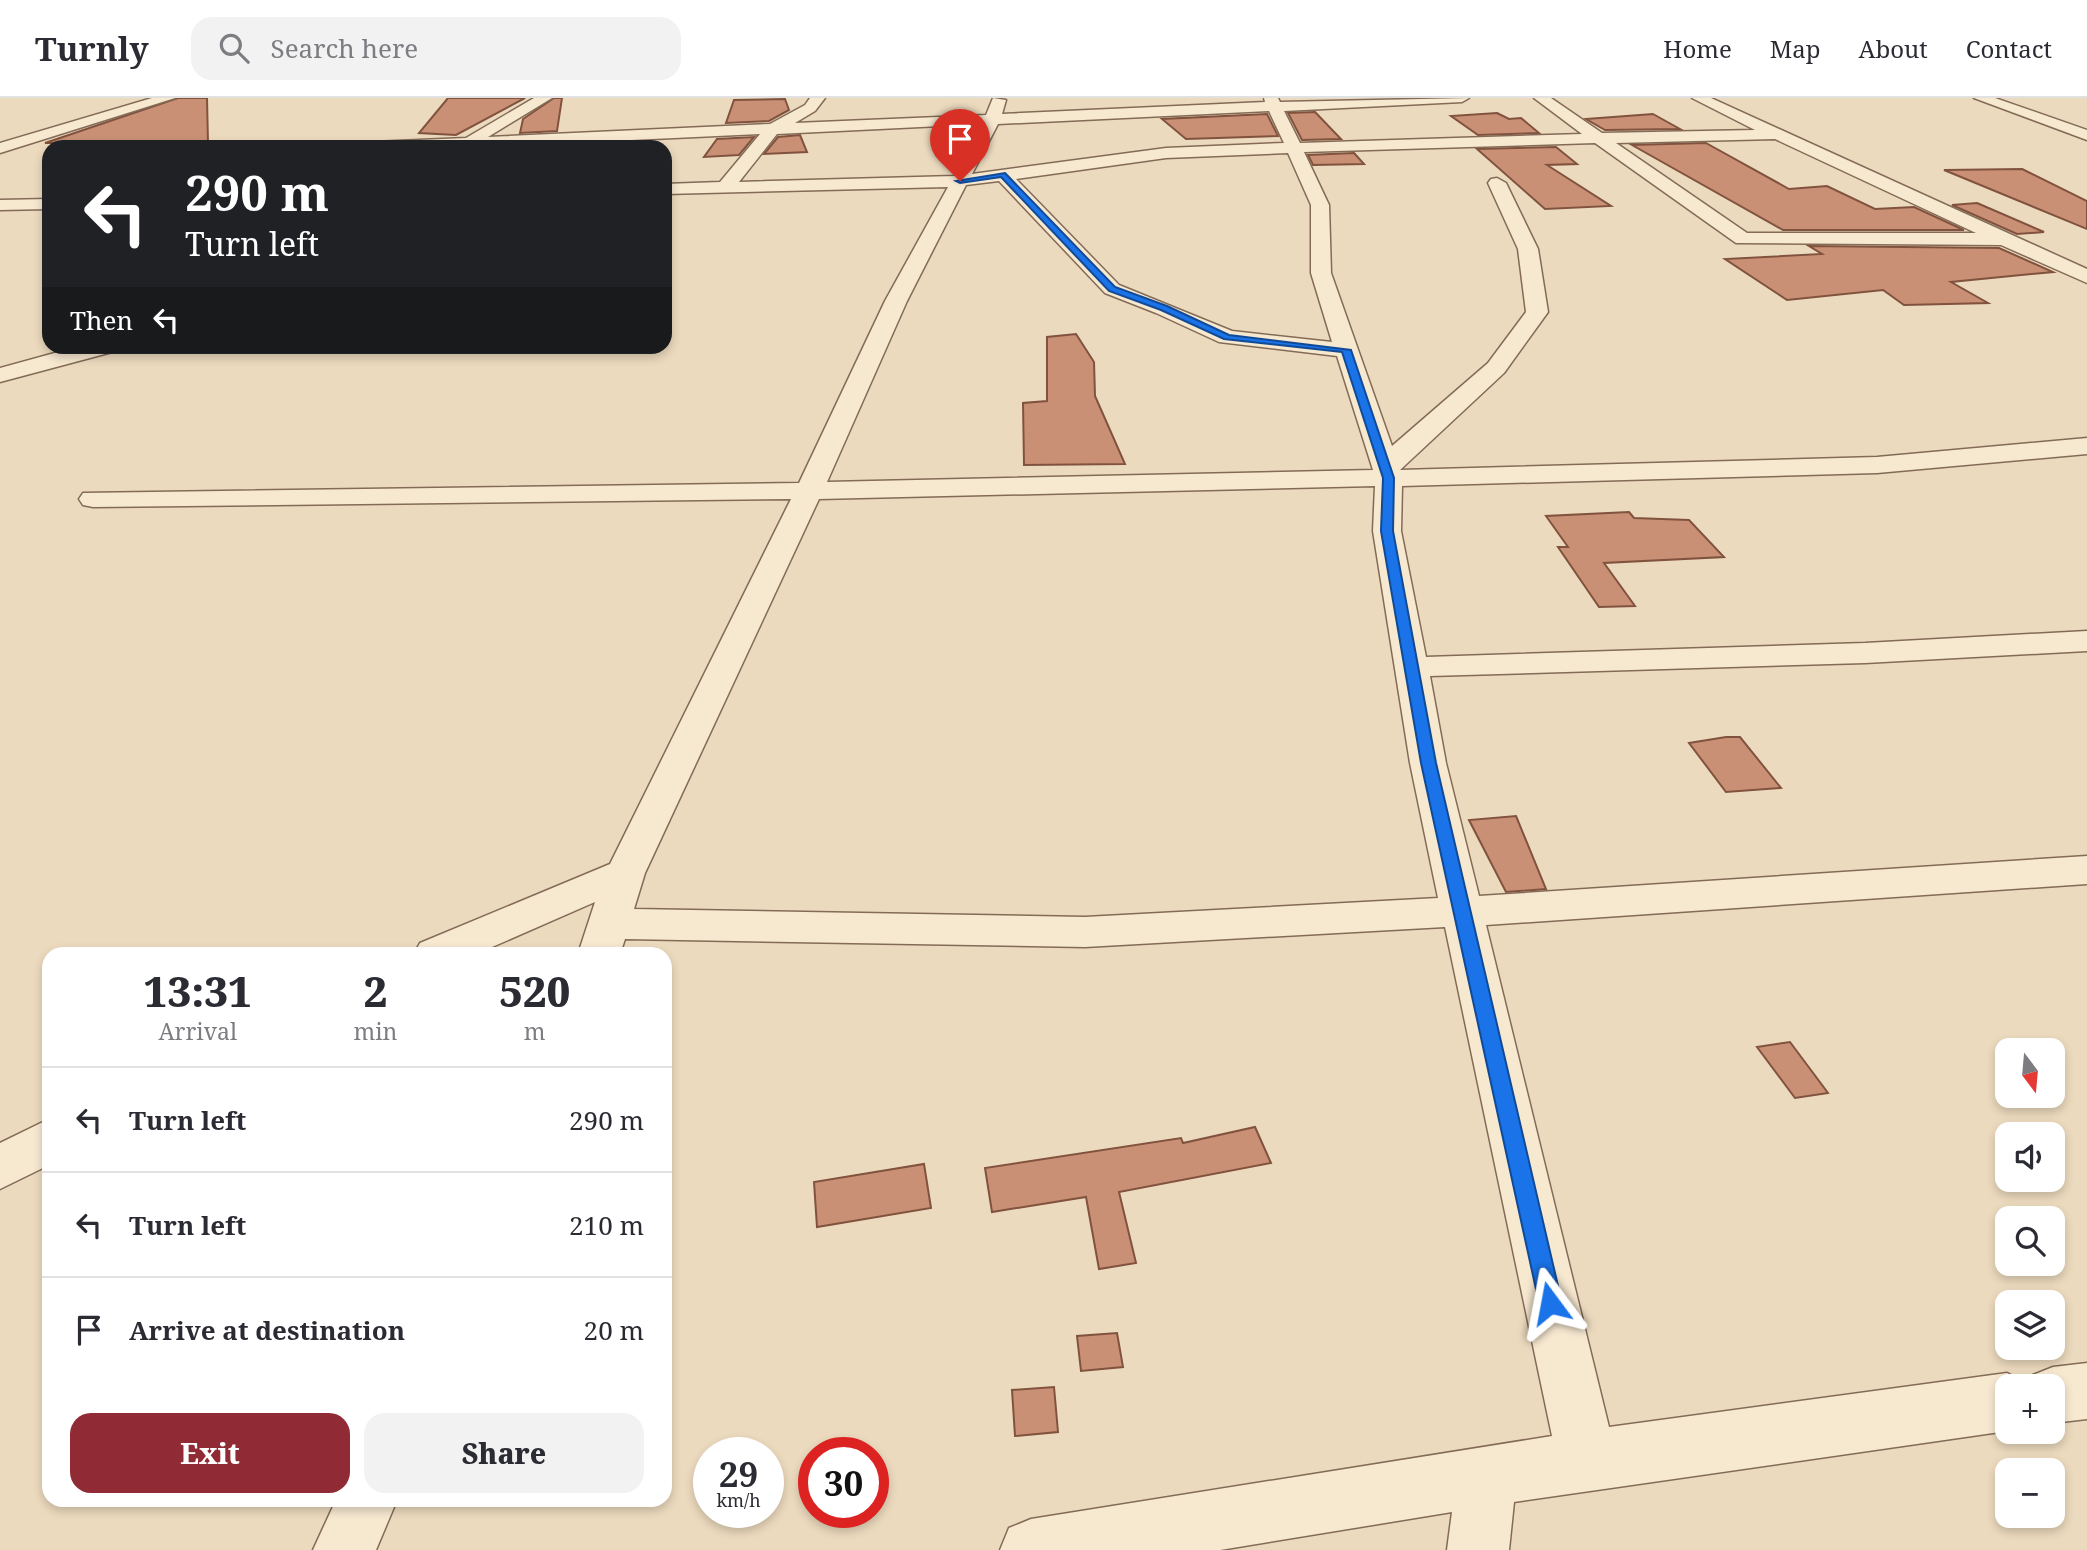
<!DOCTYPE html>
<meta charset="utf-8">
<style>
body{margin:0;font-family:"Noto Serif",serif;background:#f2f2f3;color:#2b2b33;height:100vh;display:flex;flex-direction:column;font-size:26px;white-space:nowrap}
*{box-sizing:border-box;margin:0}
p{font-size:23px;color:#7c7c81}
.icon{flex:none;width:38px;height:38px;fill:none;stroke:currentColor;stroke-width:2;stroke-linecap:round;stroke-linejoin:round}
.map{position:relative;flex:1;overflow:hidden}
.side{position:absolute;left:42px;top:849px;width:630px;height:560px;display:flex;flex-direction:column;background:#fff;border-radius:21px;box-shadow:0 4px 10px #0003}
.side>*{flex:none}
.banner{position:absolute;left:42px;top:42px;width:630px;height:214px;border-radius:21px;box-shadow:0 4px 10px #0003;background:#202124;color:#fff;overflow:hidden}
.needle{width:46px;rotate:164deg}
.buttons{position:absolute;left:1995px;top:940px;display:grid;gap:14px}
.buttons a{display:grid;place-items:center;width:70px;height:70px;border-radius:14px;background:#fff;box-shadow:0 4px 10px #0003;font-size:35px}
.speed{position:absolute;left:693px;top:1339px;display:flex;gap:14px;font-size:35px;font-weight:700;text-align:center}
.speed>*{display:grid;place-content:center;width:91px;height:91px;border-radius:50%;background:#fff;box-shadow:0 4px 10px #0003;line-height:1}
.speed small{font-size:18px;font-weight:400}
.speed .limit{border:10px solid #d22;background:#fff;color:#111}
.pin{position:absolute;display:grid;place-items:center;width:60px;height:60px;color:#fff;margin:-72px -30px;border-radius:50% 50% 50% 0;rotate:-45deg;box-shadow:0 0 7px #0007}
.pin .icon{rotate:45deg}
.me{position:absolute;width:77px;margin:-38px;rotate:347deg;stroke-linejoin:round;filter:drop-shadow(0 0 5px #0008)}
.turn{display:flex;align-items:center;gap:24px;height:147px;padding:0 28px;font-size:32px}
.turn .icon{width:91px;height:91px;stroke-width:2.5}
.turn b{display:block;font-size:49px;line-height:60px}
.then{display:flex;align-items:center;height:66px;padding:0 28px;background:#0003;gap:14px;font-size:26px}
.eta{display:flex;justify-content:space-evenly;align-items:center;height:119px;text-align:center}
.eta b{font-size:42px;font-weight:800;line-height:49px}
.primary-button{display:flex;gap:14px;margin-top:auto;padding:14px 28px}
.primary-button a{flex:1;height:80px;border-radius:21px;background:#902a34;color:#fff;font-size:28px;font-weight:800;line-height:80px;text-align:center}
.primary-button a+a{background:#f2f2f3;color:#2b2b33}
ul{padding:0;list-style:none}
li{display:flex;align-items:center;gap:21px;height:105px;padding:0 28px;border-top:2px solid #e1e1e2}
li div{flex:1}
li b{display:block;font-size:26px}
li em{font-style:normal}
header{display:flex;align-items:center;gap:42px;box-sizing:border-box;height:98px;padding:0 35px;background:#fff;border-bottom:2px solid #e1e1e2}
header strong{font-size:33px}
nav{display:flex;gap:38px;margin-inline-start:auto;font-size:24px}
.search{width:490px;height:63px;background:#f2f2f3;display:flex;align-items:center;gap:18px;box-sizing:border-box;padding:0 24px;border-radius:21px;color:#7c7c81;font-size:26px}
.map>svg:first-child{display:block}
</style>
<header>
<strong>Turnly</strong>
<div class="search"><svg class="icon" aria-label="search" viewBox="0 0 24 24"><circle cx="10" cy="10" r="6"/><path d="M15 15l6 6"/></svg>Search here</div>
<nav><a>Home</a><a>Map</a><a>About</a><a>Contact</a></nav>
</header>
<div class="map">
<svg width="2087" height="1452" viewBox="0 0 2087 1452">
<rect width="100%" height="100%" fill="#ecdabe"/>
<!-- building -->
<g fill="#c99075" stroke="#81533e" stroke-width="2">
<polygon points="178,0 207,0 208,45 45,45"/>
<polygon points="448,0 525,0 456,37 419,35"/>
<polygon points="554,0 562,0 557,33 520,35 523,21"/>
<polygon points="785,1 789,12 769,23 726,25 734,2"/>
<polygon points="1315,14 1341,41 1302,42 1288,15"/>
<polygon points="1497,15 1509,21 1521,20 1539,35 1478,37 1451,18"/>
<polygon points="1267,16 1278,38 1186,41 1162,21"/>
<polygon points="1653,16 1680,31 1605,32 1586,21"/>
<polygon points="800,37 807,54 764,56 778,39"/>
<polygon points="754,39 739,57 704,59 717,41"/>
<polygon points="1706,45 1789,91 1827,88 1875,111 1914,109 1964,132 1783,132 1632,47"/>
<polygon points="1556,49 1577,66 1547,67 1611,108 1545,111 1477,51"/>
<polygon points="1354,55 1364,66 1313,67 1308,57"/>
<polygon points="2022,71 2087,103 2087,131 1944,72"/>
<polygon points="1977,105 2044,134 2017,136 1952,107"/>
<polygon points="1809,148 1999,150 2053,174 1951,184 1988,205 1904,207 1883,192 1787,202 1725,161 1822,156"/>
<polygon points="1076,236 1094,264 1095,298 1125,366 1024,367 1023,305 1047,303 1047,239"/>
<polygon points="1629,414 1634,420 1689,422 1724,459 1604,465 1635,508 1599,509 1558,449 1568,449 1546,418"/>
<polygon points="1726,639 1740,639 1781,690 1726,694 1689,645"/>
<polygon points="1516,718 1546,791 1506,794 1469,722"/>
<polygon points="1790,944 1828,995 1795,1000 1757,949"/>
<polygon points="1255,1029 1271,1065 1119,1094 1136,1165 1099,1171 1086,1099 992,1114 985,1070 1181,1040 1183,1045"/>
<polygon points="924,1066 931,1110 817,1129 814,1084"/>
<polygon points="1117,1235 1123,1269 1081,1273 1077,1238"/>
<polygon points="1054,1289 1058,1334 1015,1338 1012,1292"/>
</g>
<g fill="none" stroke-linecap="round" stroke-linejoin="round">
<defs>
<g id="minor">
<polygon points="152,0 175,0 0,55 0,45"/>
<path d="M534,0h18l-64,39 282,-13 35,-19 5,-7h15l-10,13 -20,12 191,-8 7,-17 13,2 -4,14 263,-12 -1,-4h14l2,4 189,-4 -7,4 -178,9 16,32 282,-9 -48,-36h17l51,35 153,-3 -63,-32h19l376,171v14l-86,-38 -265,-2 -141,-100 -291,9 25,53 2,68 61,173 96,-83 38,-51 -8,-63 -30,-66 3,-4 6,-1 9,5 32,66 10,63 -44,61 -104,97 477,-13 210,-19v16l-210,19 -475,13 -1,45 25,126 439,-14 222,-12v20l-222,12 -435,13 16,87 33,133 608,-40v28l-601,41 123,502 398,-54 22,12 4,-10 20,-8 34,-4v56l-34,4v-37h-46v45l-493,71 -5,48h-62l5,-38 -232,38h-220l9,-22 22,-9 521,-83 -107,-509 -360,20 -460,-8 -5,15h-42l17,-52 -119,52h-62l6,-11 190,-79 181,-365 -698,8 -10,-2 -4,-6 4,-6 716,-10 86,-182 63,-114 -283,7v-10l55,-2 40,-48 -279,13h-116l8,-5 93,-4zM1269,13l15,32 -118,5 -194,26 26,-50zM982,26l-28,52 -215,6 38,-48zM1775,41l201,94h-229l-131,-90zM1288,55l23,52v68l21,69 -100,-11 -113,-46 -103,-106 150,-21zM999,83l106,112 51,20 63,29 118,14 36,114 -546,12 80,-181 59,-116zM1375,388l-2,45 37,232 28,135 -353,19 -451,-8 11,-36 174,-374z"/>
<polygon points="1974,0 1995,0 2087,32 2087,42"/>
<polygon points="49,101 49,111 0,112 0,102"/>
<polygon points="80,248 119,248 116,253 0,284 0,270"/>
<polygon points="49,1021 49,1067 0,1091 0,1045"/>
<polygon points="336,1402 397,1402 376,1452 313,1452"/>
</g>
</defs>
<!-- minor casing -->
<use href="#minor" stroke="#836b57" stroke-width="3"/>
<!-- minor -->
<use href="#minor" fill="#f7e8d0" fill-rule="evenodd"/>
</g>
<!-- route -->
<polygon fill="#1a73e8" stroke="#114b97" stroke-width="2" points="1005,75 1115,189 1167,208 1229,237 1351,252 1394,380 1393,433 1436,665 1562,1205 1558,1212 1550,1215 1543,1212 1539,1205 1421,665 1381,433 1383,380 1342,254 1224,241 1161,212 1109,193 1001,79 960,85 956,83"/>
</svg>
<div class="buttons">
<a><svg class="needle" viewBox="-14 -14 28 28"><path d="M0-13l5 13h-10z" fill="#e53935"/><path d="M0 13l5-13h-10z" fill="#7c7c81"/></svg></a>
<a><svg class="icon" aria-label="sound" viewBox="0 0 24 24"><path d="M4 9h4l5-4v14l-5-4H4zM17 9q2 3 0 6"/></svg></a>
<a><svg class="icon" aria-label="search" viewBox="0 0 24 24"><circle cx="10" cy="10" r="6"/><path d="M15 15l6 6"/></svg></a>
<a><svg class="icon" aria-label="layers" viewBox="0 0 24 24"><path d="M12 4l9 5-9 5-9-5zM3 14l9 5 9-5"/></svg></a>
<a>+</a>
<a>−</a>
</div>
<div class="speed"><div>29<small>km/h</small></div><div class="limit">30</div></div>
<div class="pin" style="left:960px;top:83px;background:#d93025"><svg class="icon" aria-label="arrive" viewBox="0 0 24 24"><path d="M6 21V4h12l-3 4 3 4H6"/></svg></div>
<svg class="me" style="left:1550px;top:1205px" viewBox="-20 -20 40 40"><path d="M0-17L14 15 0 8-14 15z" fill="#1a73e8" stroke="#fff" stroke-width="4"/></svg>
<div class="banner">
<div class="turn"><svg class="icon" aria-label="left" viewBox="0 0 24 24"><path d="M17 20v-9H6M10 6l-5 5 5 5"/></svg><div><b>290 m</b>Turn left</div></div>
<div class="then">Then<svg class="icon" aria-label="left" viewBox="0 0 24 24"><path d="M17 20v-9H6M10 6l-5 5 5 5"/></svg></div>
</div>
<section class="side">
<div class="eta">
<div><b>13:31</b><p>Arrival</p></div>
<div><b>2</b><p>min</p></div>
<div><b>520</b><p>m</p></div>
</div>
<ul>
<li><svg class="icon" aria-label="left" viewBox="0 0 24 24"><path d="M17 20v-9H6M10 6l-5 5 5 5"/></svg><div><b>Turn left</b></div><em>290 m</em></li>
<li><svg class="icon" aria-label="left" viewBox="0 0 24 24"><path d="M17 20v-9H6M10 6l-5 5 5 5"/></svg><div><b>Turn left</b></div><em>210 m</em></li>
<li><svg class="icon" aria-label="arrive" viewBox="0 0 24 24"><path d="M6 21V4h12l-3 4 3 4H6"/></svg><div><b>Arrive at destination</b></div><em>20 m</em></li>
</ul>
<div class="primary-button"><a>Exit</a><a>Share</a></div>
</section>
</div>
